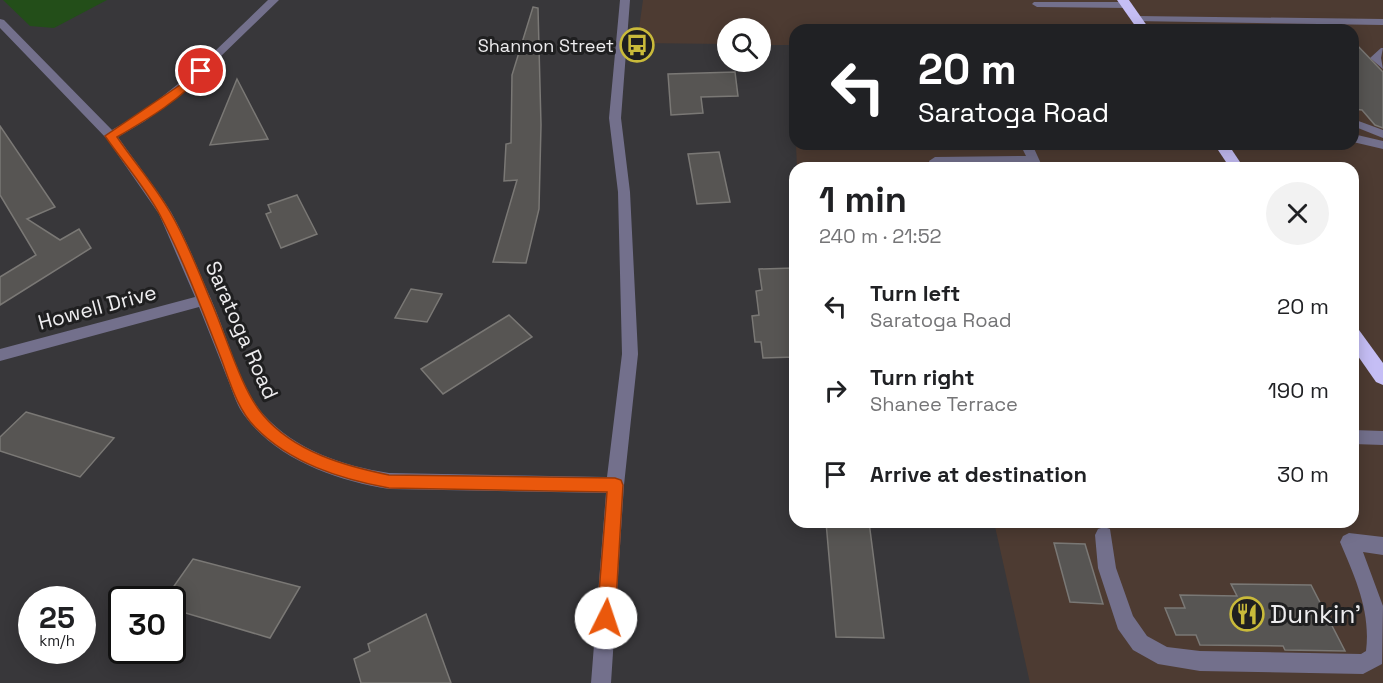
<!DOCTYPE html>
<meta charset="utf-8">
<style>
body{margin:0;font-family:"Space Grotesk",sans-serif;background:#f2f2f2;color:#202124;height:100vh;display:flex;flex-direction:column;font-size:22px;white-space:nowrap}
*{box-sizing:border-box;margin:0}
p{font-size:20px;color:#757577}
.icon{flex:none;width:33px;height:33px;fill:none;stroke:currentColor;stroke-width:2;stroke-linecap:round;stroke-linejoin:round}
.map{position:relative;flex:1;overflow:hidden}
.panel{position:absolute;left:789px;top:162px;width:570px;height:366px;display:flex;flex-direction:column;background:#fff;border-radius:18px;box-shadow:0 3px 15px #0003}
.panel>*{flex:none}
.top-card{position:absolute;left:789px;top:24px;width:570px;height:126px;border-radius:18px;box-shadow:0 3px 15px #0003;background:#202124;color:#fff;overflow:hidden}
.fabs{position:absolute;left:717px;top:18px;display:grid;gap:12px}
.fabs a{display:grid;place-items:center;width:54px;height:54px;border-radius:50%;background:#fff;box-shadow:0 3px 15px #0003;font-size:30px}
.speed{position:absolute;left:18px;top:586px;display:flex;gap:12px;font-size:30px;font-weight:700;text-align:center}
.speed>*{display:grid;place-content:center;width:78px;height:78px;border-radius:50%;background:#fff;box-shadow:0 3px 15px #0003;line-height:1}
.speed small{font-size:15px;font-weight:400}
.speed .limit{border:3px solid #111;border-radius:9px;background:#fff;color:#111}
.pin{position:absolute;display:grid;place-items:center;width:51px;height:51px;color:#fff;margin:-26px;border:3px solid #fff;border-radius:50%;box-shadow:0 2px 6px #0007}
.me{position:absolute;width:66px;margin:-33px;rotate:4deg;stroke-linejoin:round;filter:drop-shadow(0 0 4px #0008)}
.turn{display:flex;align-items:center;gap:21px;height:126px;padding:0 30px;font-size:27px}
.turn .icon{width:78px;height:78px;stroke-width:2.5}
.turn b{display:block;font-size:42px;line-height:51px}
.round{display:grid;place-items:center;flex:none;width:63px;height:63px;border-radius:32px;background:#f2f2f2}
.headline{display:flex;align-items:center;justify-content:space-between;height:102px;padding:0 30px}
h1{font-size:36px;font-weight:800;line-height:45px}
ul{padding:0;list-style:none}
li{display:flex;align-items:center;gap:18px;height:84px;padding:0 30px}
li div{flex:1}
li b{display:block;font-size:22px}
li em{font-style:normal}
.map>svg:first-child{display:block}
</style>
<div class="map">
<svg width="1383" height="683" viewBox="0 0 1383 683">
<rect width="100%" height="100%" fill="#38373a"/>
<!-- commercial -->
<polygon fill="#4d3b32" points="643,0 1383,0 1383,683 1030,683 994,522 1353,522 1353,168 797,168 796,144 1353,144 1353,30 795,30 795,134 790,45 761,45 760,28 728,28 727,44 637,43"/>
<!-- green -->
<polygon fill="#234e19" points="3,0 107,0 54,28 30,26"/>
<!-- building -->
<g fill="#575553" stroke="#7a7875" stroke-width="1.5">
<polygon points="533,7 538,8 541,125 539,209 526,263 493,262 517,180 504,181 506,144 511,143 512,75"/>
<polygon points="1353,41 1383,72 1383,128 1375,125 1362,110 1353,109"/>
<polygon points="735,72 738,96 701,97 703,113 671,115 668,74"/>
<polygon points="237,79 268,139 210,145"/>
<polygon points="0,126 55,207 27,219 60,240 79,229 91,248 0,305 0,277 36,255 0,195"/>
<polygon points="719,152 730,202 697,204 688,154"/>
<polygon points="297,195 317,234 281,248 266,214 271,212 268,205"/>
<polygon points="793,268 795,280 795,357 763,358 761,342 755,342 752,316 759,315 756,291 762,290 759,269"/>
<polygon points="411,289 442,294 427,322 395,318"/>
<polygon points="509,315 532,337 443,394 421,369"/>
<polygon points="26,412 114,438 80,477 0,451 0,437"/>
<polygon points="826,522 869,522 884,638 836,637"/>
<polygon points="1054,543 1085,544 1103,604 1070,602"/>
<polygon points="193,559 300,587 270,638 172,609 172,589"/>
<polygon points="1231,584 1311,585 1345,651 1285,650 1283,646 1200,645 1196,635 1176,635 1165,608 1185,608 1180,595 1237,596"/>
<polygon points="426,614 451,683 361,683 354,659 370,651 368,644"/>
</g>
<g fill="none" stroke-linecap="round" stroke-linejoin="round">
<!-- minor -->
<g fill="#73708c" fill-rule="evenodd">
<path d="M268,0h11l-92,89 -42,32 -27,16c17,25 37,49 53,75 15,26 27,58 40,87 15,34 29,88 52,115 32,36 81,52 126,59l218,4 15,-123 -4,-162 -9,-74 11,-118h10l-9,118 9,74 8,162 -14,131 -13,198h-20l15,-190 -217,-4c-54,-9 -118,-31 -149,-80 -6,-11 -9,-23 -14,-34 -9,-23 -18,-46 -27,-68l-199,54v-12l195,-52 -36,-83 -52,-75 -107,-111v-9l4,1 108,110c60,-33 107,-83 156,-130z"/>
<polygon points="1034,2 1127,2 1132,5 1127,8 1037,7 1032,4"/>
<polygon points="1137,16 1383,19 1383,25 1133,21 1132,19"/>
<polygon points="1381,48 1383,48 1381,58 1383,69 1370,58"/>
<polygon points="1353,119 1383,130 1383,138 1353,126"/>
<polygon points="1353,134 1383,141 1383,149 1353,142"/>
<polygon points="1020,144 1032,144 1043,168 1031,168 1029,164 942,165 943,168 931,168 929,161 935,157 1026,156"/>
<polygon points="1353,430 1383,431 1383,445 1353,444"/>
<path d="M1104,527l6,2 6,39 17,48 14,20 20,11 33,4 161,3 5,-3c5,-39 -11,-74 -26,-109l3,-6 6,-3 34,4v18l-20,-3 20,54 -1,58 -19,10 -163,-3 -42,-7 -25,-14 -15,-21 -20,-61 -3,-33 3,-6z"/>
</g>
<!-- highway -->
<g fill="#c5bef5" fill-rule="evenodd">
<polygon points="1117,0 1129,0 1150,30 1138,30"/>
<polygon points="1214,144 1228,144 1244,168 1230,168"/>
<polygon points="1353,328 1359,330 1383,363 1383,385 1376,382 1353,349"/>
</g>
</g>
<!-- route -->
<path fill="#ea580c" stroke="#983908" stroke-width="1.5" d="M197,69l8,2c-23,28 -57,48 -88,66 17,25 38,49 53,75 16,27 28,58 40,87 15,33 31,91 53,116 31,37 82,51 126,60l226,3 6,2 2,5 -8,133 -3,6 -6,3 -6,-3 -3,-6 10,-126 -218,-4c-49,-9 -99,-25 -134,-61 -19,-19 -26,-49 -36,-74 -18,-46 -36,-94 -59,-138 -15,-28 -37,-53 -55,-79l75,-51z"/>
<!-- icons -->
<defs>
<symbol id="bus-ring" viewBox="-11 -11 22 22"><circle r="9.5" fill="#1f1f20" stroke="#c9ba3a" stroke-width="1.5"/><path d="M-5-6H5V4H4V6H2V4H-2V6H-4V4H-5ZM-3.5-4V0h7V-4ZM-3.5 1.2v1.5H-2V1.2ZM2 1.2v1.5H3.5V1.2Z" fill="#c9ba3a"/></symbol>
<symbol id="restaurant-ring" viewBox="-11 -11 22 22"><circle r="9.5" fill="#1f1f20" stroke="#c9ba3a" stroke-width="1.5"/><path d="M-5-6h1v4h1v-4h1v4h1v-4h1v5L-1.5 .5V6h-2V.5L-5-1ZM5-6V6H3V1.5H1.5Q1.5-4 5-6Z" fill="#c9ba3a"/></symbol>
</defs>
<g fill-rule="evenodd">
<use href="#bus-ring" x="618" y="26" width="38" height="38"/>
<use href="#restaurant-ring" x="1228" y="595" width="38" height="38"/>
</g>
<g text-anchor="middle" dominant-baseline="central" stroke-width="6" stroke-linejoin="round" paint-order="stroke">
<!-- far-poi labels -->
<g font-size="18" fill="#edecee" stroke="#1f1f20" text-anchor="end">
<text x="614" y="45">Shannon Street</text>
</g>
<!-- street labels -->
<g font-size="21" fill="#edecee" stroke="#1f1f20">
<text transform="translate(97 307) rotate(-15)">Howell Drive</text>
<text transform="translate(242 330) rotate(66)">Saratoga Road</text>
</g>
<!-- near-poi labels -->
<g font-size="26" fill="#edecee" stroke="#1f1f20" text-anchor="start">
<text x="1270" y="614">Dunkin'</text>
</g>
</g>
</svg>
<div class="fabs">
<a><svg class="icon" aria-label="search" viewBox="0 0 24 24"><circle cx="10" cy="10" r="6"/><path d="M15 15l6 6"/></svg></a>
</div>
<div class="speed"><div>25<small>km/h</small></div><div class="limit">30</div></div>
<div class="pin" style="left:201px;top:71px;background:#d93025"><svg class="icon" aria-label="arrive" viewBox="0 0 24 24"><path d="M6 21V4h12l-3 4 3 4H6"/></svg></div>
<svg class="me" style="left:606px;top:618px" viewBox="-20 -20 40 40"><circle r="19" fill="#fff"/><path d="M0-13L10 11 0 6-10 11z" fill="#ea580c"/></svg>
<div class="top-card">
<div class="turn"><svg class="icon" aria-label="left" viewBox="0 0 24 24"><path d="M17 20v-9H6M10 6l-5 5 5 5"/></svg><div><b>20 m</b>Saratoga Road</div></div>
</div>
<section class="panel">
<div class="headline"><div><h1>1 min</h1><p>240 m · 21:52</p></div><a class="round"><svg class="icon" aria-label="close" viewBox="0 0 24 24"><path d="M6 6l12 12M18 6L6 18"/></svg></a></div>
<ul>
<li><svg class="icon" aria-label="left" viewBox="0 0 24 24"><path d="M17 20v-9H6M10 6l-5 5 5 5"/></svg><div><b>Turn left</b><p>Saratoga Road</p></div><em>20 m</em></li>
<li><svg class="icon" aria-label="right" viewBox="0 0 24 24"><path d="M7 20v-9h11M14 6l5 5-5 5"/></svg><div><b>Turn right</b><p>Shanee Terrace</p></div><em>190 m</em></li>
<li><svg class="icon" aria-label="arrive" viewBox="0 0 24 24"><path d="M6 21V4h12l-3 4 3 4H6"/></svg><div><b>Arrive at destination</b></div><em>30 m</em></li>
</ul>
</section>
</div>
